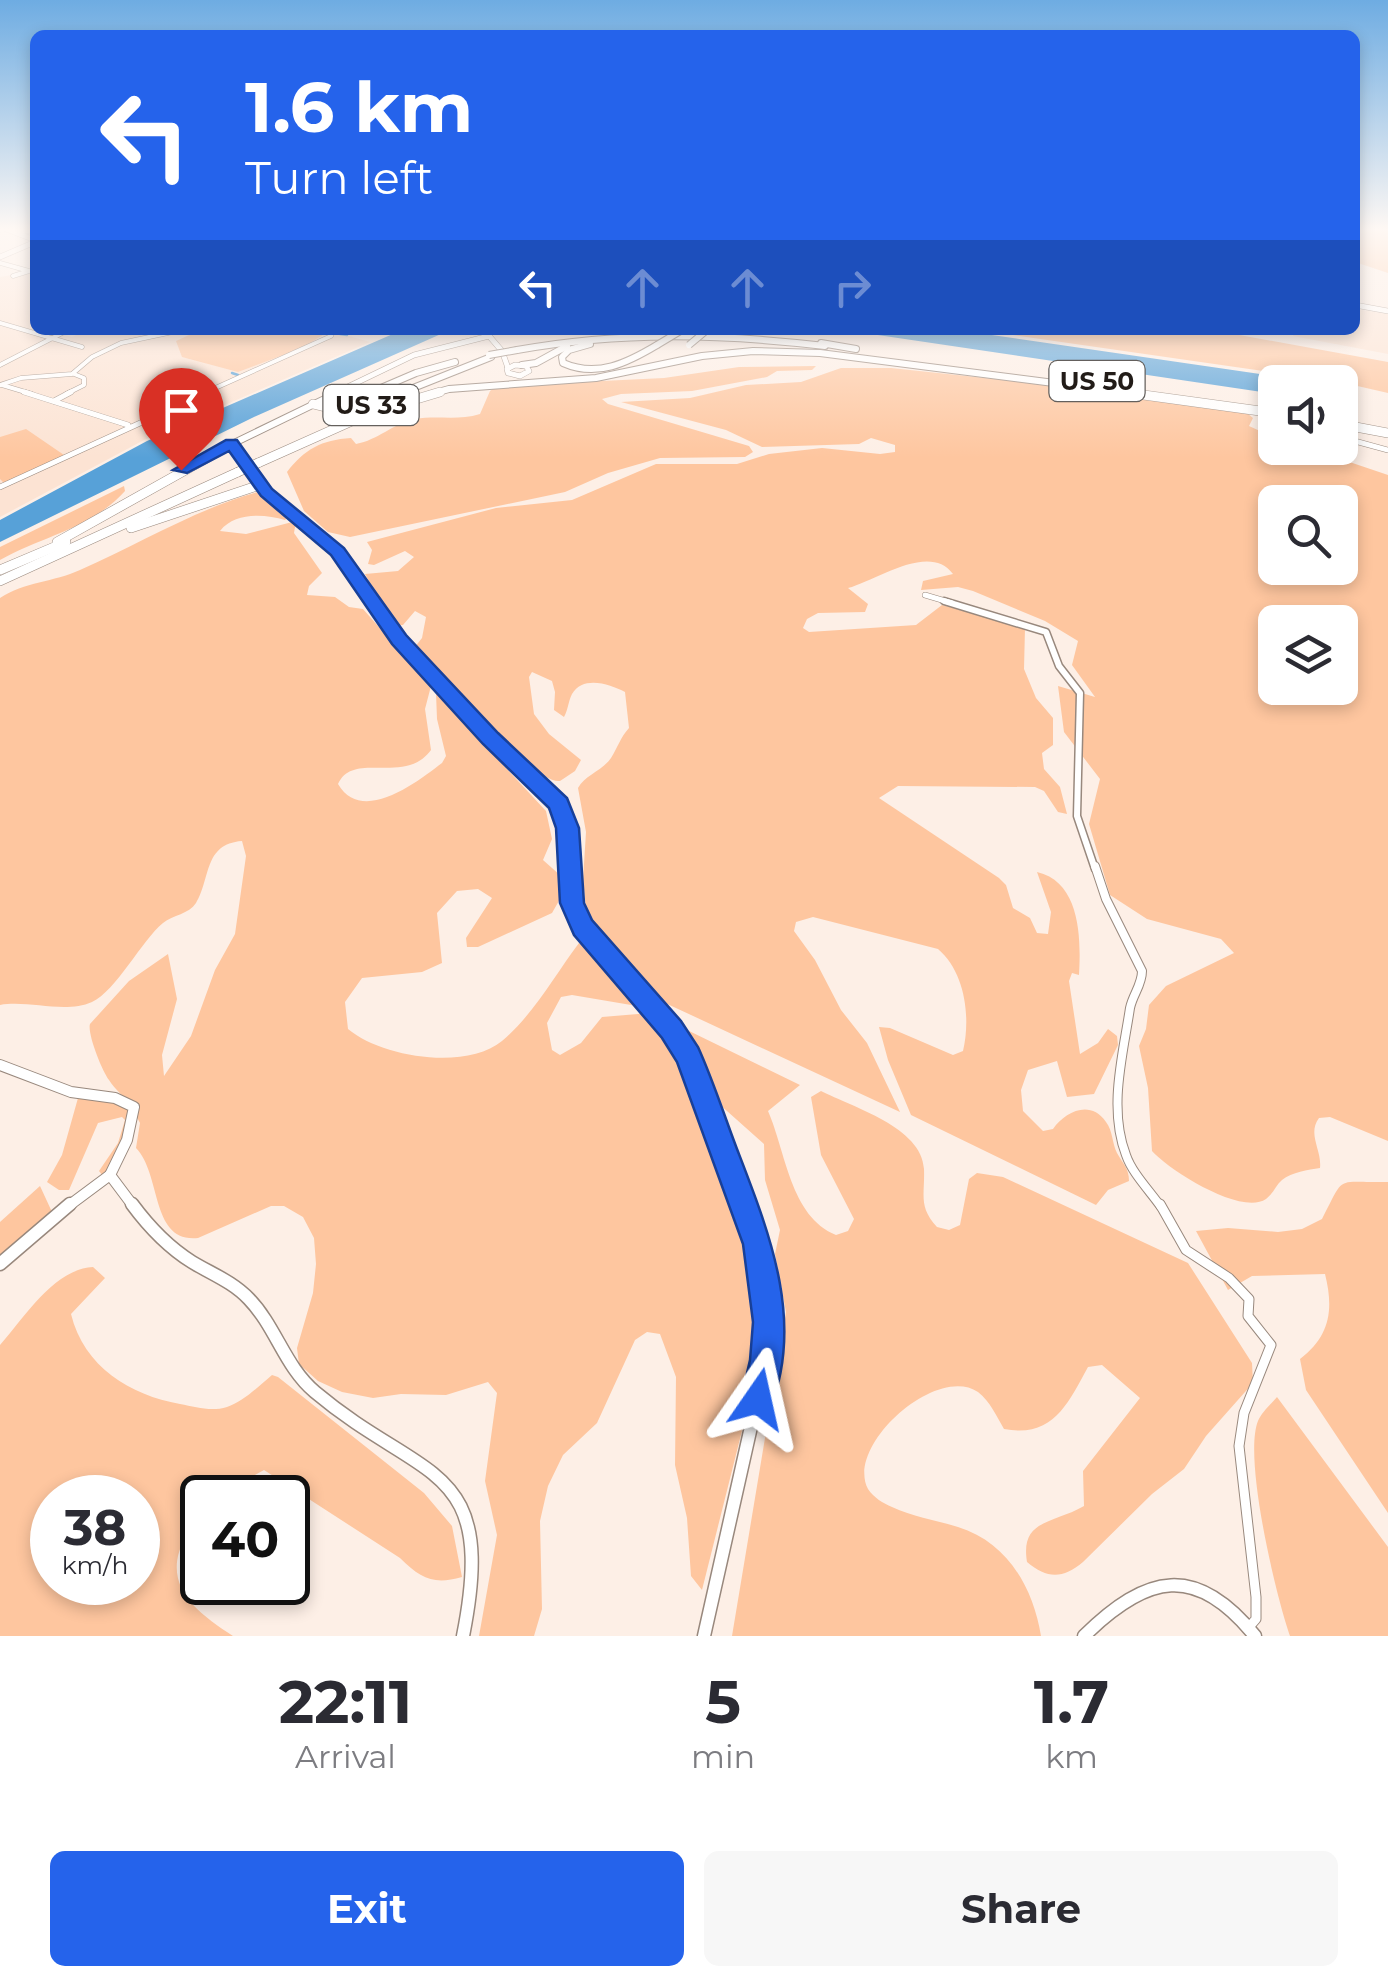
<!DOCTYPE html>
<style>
body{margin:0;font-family:Montserrat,sans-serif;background:#f7f7f7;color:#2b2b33;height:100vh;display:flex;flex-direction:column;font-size:38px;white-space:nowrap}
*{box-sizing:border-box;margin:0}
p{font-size:32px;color:#7c7c81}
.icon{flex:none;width:55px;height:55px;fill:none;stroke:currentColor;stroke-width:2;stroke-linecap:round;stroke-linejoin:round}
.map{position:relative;height:1636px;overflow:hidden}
.drawer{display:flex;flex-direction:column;background:#fff;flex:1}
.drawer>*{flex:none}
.guide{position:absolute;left:30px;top:30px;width:1330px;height:305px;border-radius:15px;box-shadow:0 5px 15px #0003;background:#2563eb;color:#fff;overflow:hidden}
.fabs{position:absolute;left:1258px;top:365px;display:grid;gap:20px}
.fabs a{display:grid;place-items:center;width:100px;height:100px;border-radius:15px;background:#fff;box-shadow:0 5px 15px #0003;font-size:50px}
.speed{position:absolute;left:30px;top:1475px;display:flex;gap:20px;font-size:50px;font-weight:700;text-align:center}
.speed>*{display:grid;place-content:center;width:130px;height:130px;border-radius:50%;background:#fff;box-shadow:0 5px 15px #0003;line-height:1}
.speed small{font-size:25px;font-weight:400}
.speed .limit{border:5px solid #111;border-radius:15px;background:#fff;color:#111}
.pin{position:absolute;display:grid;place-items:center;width:85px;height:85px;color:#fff;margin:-102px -42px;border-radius:50% 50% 50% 0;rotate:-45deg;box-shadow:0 0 10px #0007}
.pin .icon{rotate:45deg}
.me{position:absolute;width:110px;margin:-55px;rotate:11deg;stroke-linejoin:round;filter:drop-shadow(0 0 8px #0008)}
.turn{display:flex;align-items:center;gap:35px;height:210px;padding:0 50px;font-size:45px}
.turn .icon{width:130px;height:130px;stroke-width:2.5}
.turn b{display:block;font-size:70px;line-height:85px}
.lanes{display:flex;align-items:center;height:95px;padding:0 50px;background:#0003;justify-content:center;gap:50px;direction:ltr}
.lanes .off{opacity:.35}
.eta{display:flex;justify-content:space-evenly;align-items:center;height:170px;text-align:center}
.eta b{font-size:60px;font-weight:700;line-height:70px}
.cta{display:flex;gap:20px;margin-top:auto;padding:20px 50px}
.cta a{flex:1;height:115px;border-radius:15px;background:#2563eb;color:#fff;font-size:40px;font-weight:700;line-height:115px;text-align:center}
.cta a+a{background:#f7f7f7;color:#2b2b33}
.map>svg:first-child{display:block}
</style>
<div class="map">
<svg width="1388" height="1636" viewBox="0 0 1388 1636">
<rect width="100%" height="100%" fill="#fdefe6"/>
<!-- built -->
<g fill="#fce3d3">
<polygon points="35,271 35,330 68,330 61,334 72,337 86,330 113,330 130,335 158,330 328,330 370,342 144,440 0,517 0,277"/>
<polygon points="1355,309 1388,314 1388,354 1293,336 1295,330 1355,330"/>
</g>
<!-- green -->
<g fill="#fec69f" fill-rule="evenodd">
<polygon points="1355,229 1388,229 1388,273 1355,262"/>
<polygon points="200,330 324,330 326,333 302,348 238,372 182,357 176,341"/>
<polygon points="1007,330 1212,330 1388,362 1388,393 1340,382 1006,334"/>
<path d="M816,366l-4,4 -35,1 -10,6 -75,14 -71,3 -19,5 6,5 141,42 4,6 -8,5 -85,1 -52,15 -43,19 -215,45 -22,-5 -24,-21 -17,-39c18,-23 34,-32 64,-34l5,6c22,-4 36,-20 59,-25 22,-4 42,2 65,-5l10,-23 7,-5 167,-8 75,-11z"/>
<path d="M841,368h50l169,18 187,27 6,5 -4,8 26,12v10h33l80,27v666l-58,-24 -11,1c-12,16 3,32 1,50 -12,2 -28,4 -38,12 -6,5 -9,14 -16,19 -25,17 -97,-29 -114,-48l-4,-63 -9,-42 7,-17 3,-24 17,-19 68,-33 -13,-14 -74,-20 -37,-24 -21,-71 11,-45 -36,-47 -6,-46 37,11 -23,-32 6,-24 -33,-20 -72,-30 -15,-4 -37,3 2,-9 30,-7c-23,-32 -76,6 -105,14l20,16 -3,8 -47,1 -11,6 -4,9 6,4 107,-7 26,-20 83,23 -1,41 12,29 17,20v27l-11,8 2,16 16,18 7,27 -9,-2 -14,-21 -9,-4 -137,-1 -19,12 120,80 7,7 7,23 17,10 7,15 11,1 3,-22 -14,-40c44,10 44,68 42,103l-7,-2 -3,8 11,73 18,-11 10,-14 9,7 1,9 -24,49 -27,3 -10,-36 -29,9 -7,20 2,21 20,20 10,-2c12,-17 37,-30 53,-7 7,9 6,21 11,31 6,11 12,15 12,28l-21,9 -12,15 -185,-90 -23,-55 -9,-33 11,1 63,27 10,-4c8,-34 2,-79 -25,-102l-125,-32 -17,5 -2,9 21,29 26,50 26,33 33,69 -237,-110 -76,-84 -4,-38 3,-48 -8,-44c7,-13 24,-17 33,-30 7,-11 9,-20 18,-30l-4,-36c-15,-8 -42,-17 -53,2 -4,8 -4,16 -8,23l-10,-7 1,-18 -3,-11 -20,-9 -3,5 5,37 15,20 32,26 -6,11 -15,10c-27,4 -124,-109 -146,-133l8,-10 4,-21 -11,-6 -12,14 -9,1 -29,-52 33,-3 16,-14 -9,-6 -31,14 -6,-1 4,-14 -5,-8 129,-34 76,-8 84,-36h81l32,-10 53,-6 58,6 15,-2v-7l-24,-7 -12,6 -97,3 -36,-17 -105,-28 69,-4 56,-13 55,-3zM1275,502h65v66h-65zM1275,622h65v66h-65z"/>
<polygon points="26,429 64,455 4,483 0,479 0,437"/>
<path d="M124,486l1,5c-33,37 -82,45 -125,69v-13z"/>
<path d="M258,492l31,24 -4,4c-21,-6 -50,-8 -65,11l26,3 50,-13 -2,12 28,40 -13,13 -2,9 28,2 14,10 14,2 68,77 -6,23 6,41c-26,36 -78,0 -93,34 24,41 79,-2 104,-21l4,-7 -9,-37 -1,-26 110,118 6,28 -9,21 18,16 -1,23 -8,14 -74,34h-11l-1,-9 26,-40 -14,-9 -21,2 -20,22 5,50 -20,9 -60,6 -17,24 3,27c33,28 118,42 154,12 31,-26 53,-66 77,-98l14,11 44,52 -65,-11 -11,2 -14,26 5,27 8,5 21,-12 21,-26 48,-4 34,41 76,226 -4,95 -54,215 -11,-14 -4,-58 -12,-53 1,-88 -16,-43 -13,-2 -12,8 -38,83 -34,32 -15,31 -8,35 2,88 -8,27h-55l18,-101 -12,-54 12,-88 -9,-11 -42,13 -45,-1 -28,4 -31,-6 -24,-11 -19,-17 -2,-16 16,-55 3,-29 -2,-26 -11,-21 -19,-11h-13l-73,32c-48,5 -36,-63 -62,-90l4,-25 -7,-13 -11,37 -19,29 -4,-5 19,-28 7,-23 -3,-3 -24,6 -29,67h-10l-12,-8 15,-27 16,-57 40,3 12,6c-6,-12 -15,-17 -21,-27 -7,-9 -22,-47 -19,-56l39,-43 39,-27 9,45 -15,56 2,21 27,-40 24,-66 20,-36 11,-78 -4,-15c-39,3 -31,38 -46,62 -7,11 -23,12 -33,20 -21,17 -47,68 -71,79 -27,12 -63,-2 -92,3v-407c24,-16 54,-16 80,-28 59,-26 116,-61 178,-78z"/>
<path d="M683,1028l117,57 -32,26c18,41 22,105 68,124l12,-4 6,-12 -33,-64 -10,-58 10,-6c31,16 101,36 103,78 1,26 -6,37 13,58l12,3 11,-5 9,-46 8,-6 26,4 185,86 64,100 1,20 -47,53 -22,33 -32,25 -69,68c-20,17 -36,17 -56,0 -7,-43 26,-38 57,-56l-1,-35 57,-73 -38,-33 -14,2c-21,38 -35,71 -84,62 -7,-12 -14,-28 -26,-37 -42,-28 -133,54 -110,97 6,9 15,14 24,18 21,10 44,13 66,20 49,15 75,60 83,109h-309l54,-324 -11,-58 5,-24 -15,-50 -1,-36 -46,-41z"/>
<path d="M1388,1182v331l-82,-123 -6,-31c30,-23 34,-49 25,-85l-73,2 -24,14 -32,-59 32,-3 50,4 24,-3 20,-10c24,-46 12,-36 66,-37z"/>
<polygon points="40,1186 52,1212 0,1256 0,1222"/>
<path d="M93,1267l12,11 -34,36c13,53 59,81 109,90 16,3 31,8 47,3 16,-5 32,-21 45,-32l6,2 146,116 28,33 10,51c-28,8 -41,2 -62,-19l-136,-88 -49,27 -13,1c0,14 -8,23 -15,36 -28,49 6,76 46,102h-233v-291c25,-28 54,-76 93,-78zM52,1498h86v84h-86z"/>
<path d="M1277,1397l111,150v89h-98c-14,-40 -47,-178 -32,-215 3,-8 13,-17 19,-24z"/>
</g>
<!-- water -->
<g fill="#57a1d8">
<polygon points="402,330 450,330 254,417 0,542 0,520 147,441"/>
<polygon points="844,330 957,330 1316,382 1275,382 1275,394"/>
</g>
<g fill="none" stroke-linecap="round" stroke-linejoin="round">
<!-- stream -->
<g stroke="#57a1d8" stroke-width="2.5">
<polyline points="340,334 347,335"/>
<polyline points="232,373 238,375"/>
</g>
<defs>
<g id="street-far4">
<polyline points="0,263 29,271 13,276"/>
<polyline points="0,323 82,347"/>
<polyline points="123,330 131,332"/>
<polyline points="0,365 68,330"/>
<polyline points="0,385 21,378 72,374 92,357 121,343 182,330"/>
<polyline points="2,385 32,394"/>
<polyline points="66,394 84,385 84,378 74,374"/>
<polyline points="202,394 331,336 333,330"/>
</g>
<g id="street-far3">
<polyline points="24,392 128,425"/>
<polyline points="54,401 71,392"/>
<polyline points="1340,437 1388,450"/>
<polyline points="0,487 208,392"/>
<polyline points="925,595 952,603"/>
</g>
<polyline id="street-far2" points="944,601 1046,632 1059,666 1080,693 1077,816 1095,869"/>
<path id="street-far1" d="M1095,866l11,33 36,72c0,14 -9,23 -12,37 -7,47 -22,100 -4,147 6,18 24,36 35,52"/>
<polyline id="street" points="1160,1204 1186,1250 1229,1278 1249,1299 1248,1316 1271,1345 1244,1413 1239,1446 1256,1597 1256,1619 1249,1627"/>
<g id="secondary-far4">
<polyline points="6,229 35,240"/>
<polyline points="15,231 35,231"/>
<polyline points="0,257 35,242"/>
<polyline points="1355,305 1388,311"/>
<polyline points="484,330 502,351 508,368"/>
<polygon points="515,365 526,366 529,371 520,376 508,373 507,369"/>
<polyline points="333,394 414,355 489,336"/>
</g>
<polyline id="secondary-far3" points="339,392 232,444 267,492 337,550 374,603"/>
<polyline id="secondary-far2" points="372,601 399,639 491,739 547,790 565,815 567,869"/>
<g id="secondary-far1">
<path d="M567,866c3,73 68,109 105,164 35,52 52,118 73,177"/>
<polyline points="0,1065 71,1092 115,1098 134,1107 127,1140 110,1175"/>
<polyline points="110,1175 134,1207"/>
<polyline points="67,1207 110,1175"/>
</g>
<g id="secondary">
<path d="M132,1204c17,23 36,43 60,58 20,12 41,20 57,37 27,28 36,68 66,93 108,91 183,68 148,244"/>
<polyline points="0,1264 70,1204"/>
<path d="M704,1636l62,-276c4,-54 -4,-105 -22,-156"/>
<path d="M1084,1636c63,-62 112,-73 171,0"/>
</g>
<g id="highway-far1">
<polyline points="821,343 856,349"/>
<path d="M590,344l-21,6 -7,7 1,6c34,15 64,0 94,-18"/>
<path d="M517,350c103,-19 204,-16 308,-4"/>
<polyline points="522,365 536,363 567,346"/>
<polyline points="367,394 416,373 455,362"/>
<polyline points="398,394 491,357"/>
<polyline points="431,394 449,389 596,378 702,356 753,351 820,353 1140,394"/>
</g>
<g id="highway">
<polyline points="1122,392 1275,413"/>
<polyline points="313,404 333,409 372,392"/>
<polyline points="374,404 404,392"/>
<polyline points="1340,424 1388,433"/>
<polyline points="258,463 370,413 440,392"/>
<polyline points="131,528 260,485"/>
<polyline points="57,542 232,444"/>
<polyline points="0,570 66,542"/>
<polyline points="0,581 238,472"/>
</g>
</defs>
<!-- street-far4 casing -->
<use href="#street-far4" stroke="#98887d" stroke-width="5"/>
<!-- street-far3 casing -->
<use href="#street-far3" stroke="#98887d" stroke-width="6"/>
<!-- street-far2 casing -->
<use href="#street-far2" stroke="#98887d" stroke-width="9"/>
<!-- street-far1 casing -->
<use href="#street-far1" stroke="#98887d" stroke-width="10"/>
<!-- street casing -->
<use href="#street" stroke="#98887d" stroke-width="11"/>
<!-- secondary-far4 casing -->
<use href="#secondary-far4" stroke="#98887d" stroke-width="6"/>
<!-- secondary-far3 casing -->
<use href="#secondary-far3" stroke="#98887d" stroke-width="8"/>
<!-- secondary-far2 casing -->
<use href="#secondary-far2" stroke="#98887d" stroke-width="10"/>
<!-- secondary-far1 casing -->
<use href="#secondary-far1" stroke="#98887d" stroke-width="12"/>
<!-- secondary casing -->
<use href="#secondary" stroke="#98887d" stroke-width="15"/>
<!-- highway-far1 casing -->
<use href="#highway-far1" stroke="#98887d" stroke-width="8"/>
<!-- highway casing -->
<use href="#highway" stroke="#98887d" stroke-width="10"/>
<!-- street-far4 -->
<use href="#street-far4" stroke="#fff" stroke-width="4"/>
<!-- street-far3 -->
<use href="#street-far3" stroke="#fff" stroke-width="5"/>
<!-- street-far2 -->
<use href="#street-far2" stroke="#fff" stroke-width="6"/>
<!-- street-far1 -->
<use href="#street-far1" stroke="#fff" stroke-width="8"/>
<!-- street -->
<use href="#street" stroke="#fff" stroke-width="9"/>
<!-- secondary-far4 -->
<use href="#secondary-far4" stroke="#fff" stroke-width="5"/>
<!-- secondary-far3 -->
<use href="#secondary-far3" stroke="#fff" stroke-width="6"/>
<!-- secondary-far2 -->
<use href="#secondary-far2" stroke="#fff" stroke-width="8"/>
<!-- secondary-far1 -->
<use href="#secondary-far1" stroke="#fff" stroke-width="10"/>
<!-- secondary -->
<use href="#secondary" stroke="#fff" stroke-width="12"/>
<!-- highway-far1 -->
<use href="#highway-far1" stroke="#fff" stroke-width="6"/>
<!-- highway -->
<use href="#highway" stroke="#fff" stroke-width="9"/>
<defs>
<g id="highway-bridge-far1">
<polyline points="657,345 682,330"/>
<polyline points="689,345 707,330"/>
<polyline points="489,355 517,350"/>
</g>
<polyline id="highway-bridge" points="238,472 258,463"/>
</defs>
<!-- highway-bridge-far1 casing -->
<use href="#highway-bridge-far1" stroke="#98887d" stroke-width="8" stroke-linecap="butt"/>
<!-- highway-bridge casing -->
<use href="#highway-bridge" stroke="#98887d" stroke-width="10" stroke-linecap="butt"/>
<!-- highway-bridge-far1 -->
<use href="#highway-bridge-far1" stroke="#fff" stroke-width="6"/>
<!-- highway-bridge -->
<use href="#highway-bridge" stroke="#fff" stroke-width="9"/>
</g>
<!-- sky -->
<linearGradient id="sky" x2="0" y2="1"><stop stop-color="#6eace2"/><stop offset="0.5" stop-color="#fef8f4"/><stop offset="1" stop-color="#fef8f4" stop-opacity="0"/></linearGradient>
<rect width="1388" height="458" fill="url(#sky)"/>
<!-- route -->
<path fill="#2563eb" stroke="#184099" stroke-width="2.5" d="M226,440h11l35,49 72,59 62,87 92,98 69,65 12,30 5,75 8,17 89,101 17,26c15,33 26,68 39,102 32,83 69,174 32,262l-11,5 -12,-5 -5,-12 9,-39 3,-38 -10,-78 -66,-182 -15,-24 -88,-103 -14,-32 -4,-75 -7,-20 -66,-64 -91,-100 -61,-89 -70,-59 -32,-45 -42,22 -14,-3z"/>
<g text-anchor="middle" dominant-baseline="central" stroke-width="9" stroke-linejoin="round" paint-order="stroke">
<!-- shield labels -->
<g fill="#fff" stroke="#64605d" stroke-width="2.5">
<rect x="1049.5" y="361" width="95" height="40" rx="8"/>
<rect x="323.5" y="385" width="95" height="40" rx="8"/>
</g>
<g font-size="25" font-weight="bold" fill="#221c18">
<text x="1097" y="381">US 50</text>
<text x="371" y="405">US 33</text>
</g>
</g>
</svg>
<div class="fabs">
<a><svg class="icon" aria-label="sound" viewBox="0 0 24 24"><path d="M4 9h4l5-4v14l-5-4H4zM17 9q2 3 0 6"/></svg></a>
<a><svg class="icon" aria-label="search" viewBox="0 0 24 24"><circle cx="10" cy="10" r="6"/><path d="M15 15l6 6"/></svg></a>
<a><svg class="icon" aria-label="layers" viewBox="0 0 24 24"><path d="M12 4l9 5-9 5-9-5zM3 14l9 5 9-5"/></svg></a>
</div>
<div class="speed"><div>38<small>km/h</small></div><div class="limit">40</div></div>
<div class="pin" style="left:181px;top:470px;background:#d93025"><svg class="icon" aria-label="arrive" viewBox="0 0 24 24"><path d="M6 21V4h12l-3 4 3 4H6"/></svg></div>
<svg class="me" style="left:758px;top:1399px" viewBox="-20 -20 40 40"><path d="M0-17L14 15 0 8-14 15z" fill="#2563eb" stroke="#fff" stroke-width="4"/></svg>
<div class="guide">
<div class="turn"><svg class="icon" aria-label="left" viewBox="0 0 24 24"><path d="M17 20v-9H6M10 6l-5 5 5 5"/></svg><div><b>1.6 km</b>Turn left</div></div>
<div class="lanes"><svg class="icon" aria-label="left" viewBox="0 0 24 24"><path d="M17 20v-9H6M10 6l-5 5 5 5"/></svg><svg class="icon off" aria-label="ahead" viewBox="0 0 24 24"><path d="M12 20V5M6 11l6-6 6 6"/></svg><svg class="icon off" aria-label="ahead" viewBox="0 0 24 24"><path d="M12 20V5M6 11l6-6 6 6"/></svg><svg class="icon off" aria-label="right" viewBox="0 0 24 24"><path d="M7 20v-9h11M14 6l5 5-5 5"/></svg></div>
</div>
</div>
<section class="drawer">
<div class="eta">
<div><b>22:11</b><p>Arrival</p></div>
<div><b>5</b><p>min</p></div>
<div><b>1.7</b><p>km</p></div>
</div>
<div class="cta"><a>Exit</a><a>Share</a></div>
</section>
